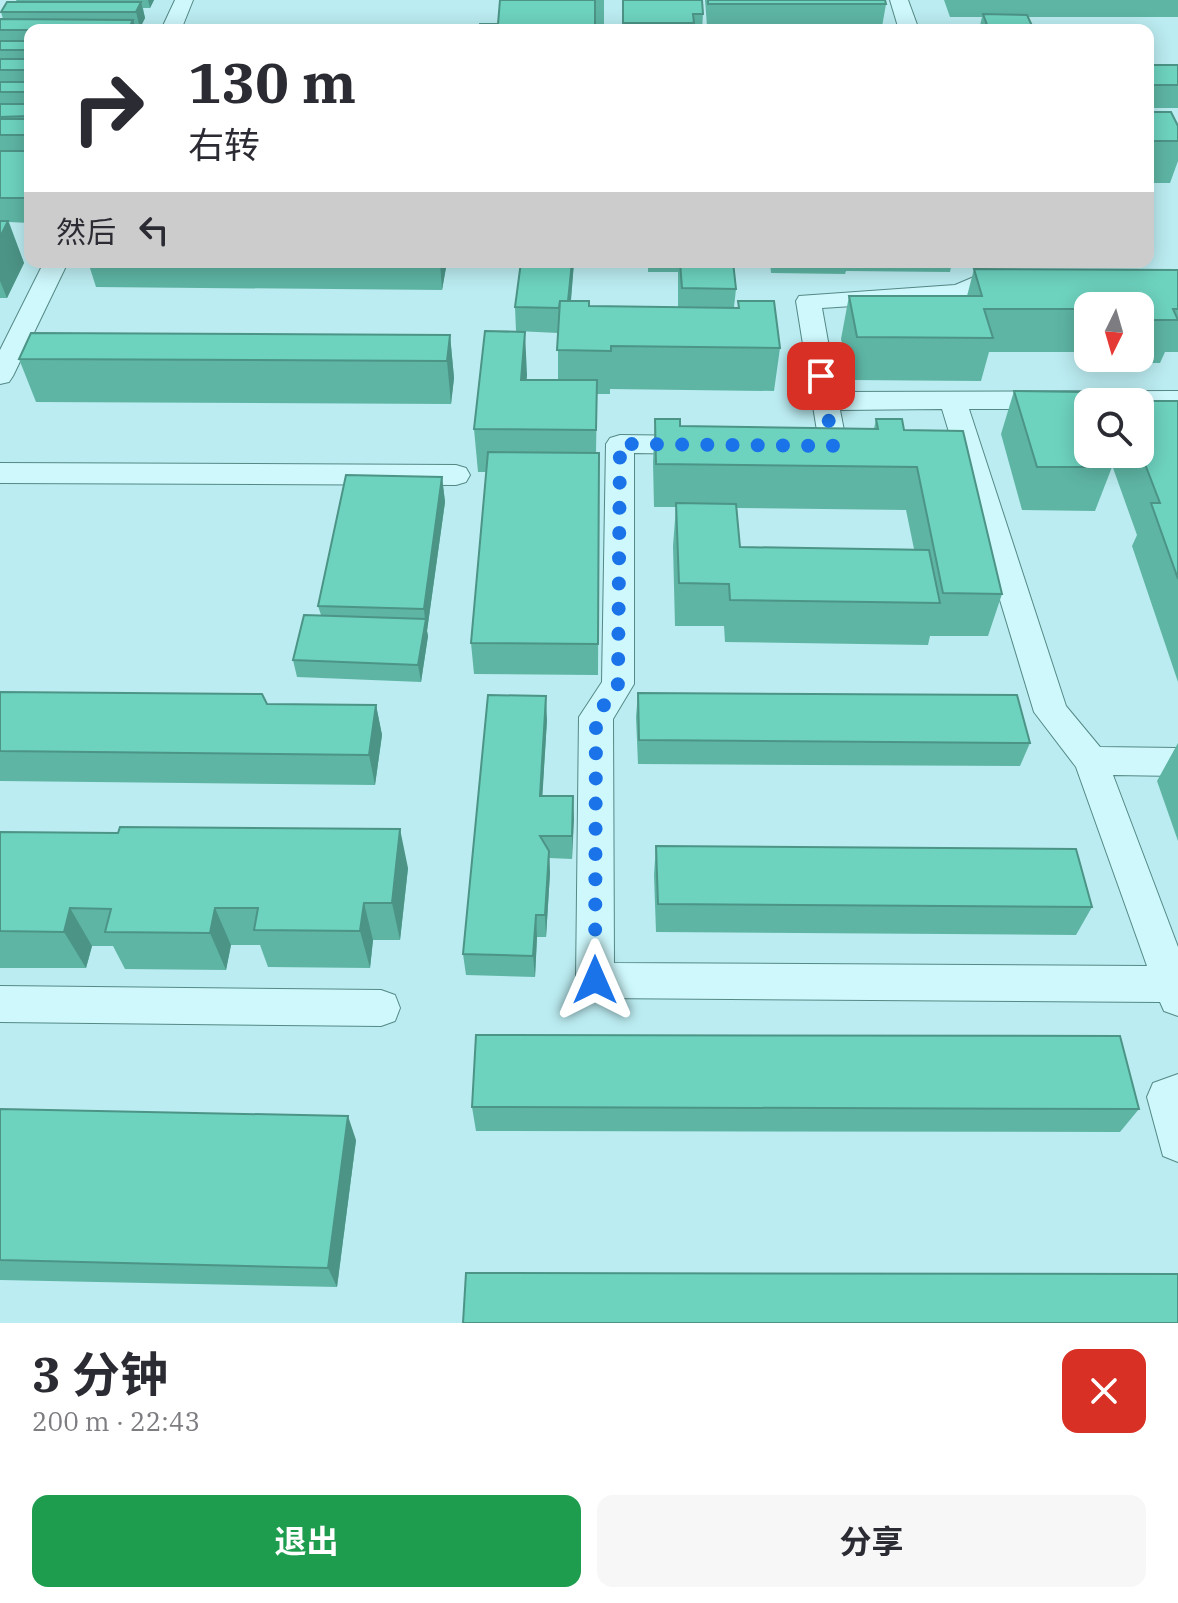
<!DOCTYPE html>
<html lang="zh">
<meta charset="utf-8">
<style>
body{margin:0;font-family:"IBM Plex Serif","Noto Sans SC",serif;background:#f7f7f7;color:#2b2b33;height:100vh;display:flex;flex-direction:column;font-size:30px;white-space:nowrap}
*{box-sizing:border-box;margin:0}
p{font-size:26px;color:#7c7c81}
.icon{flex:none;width:44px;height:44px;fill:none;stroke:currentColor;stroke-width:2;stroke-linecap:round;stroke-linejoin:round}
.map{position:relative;height:1323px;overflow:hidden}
.sheet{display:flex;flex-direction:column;background:#fff;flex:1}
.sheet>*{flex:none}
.guide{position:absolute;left:24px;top:24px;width:1130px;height:244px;border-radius:16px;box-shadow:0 4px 20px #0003;background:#fff;color:#2b2b33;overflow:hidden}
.needle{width:52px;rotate:185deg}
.controls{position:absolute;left:1074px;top:292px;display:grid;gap:16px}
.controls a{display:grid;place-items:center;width:80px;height:80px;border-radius:16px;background:#fff;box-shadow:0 4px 20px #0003;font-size:40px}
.pin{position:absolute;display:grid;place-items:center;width:68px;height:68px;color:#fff;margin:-34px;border-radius:16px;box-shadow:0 4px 12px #0006}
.me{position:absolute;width:88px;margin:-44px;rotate:0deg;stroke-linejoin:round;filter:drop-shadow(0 0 6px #0008)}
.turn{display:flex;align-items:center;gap:28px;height:168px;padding:0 32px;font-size:36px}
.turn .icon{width:104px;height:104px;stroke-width:2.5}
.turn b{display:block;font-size:56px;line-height:68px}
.then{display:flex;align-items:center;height:76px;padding:0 32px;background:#0003;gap:16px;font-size:30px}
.round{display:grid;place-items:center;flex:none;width:84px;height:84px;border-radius:16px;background:#f7f7f7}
.overview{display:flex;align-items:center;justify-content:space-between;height:136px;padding:0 32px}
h1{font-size:48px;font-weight:700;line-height:60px}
.cta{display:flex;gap:16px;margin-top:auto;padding:16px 32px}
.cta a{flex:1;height:92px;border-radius:16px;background:#1f9d4f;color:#fff;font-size:32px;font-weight:700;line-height:92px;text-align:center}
.cta a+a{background:#f7f7f7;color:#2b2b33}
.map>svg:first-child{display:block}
</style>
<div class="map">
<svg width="1178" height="1323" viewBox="0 0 1178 1323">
<rect width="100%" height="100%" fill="#bbecf1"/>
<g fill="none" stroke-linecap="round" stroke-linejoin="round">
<defs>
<g id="street">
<polygon points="175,0 193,0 181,30 161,30"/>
<polygon points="890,0 908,0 919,30 899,30"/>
<polygon points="44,262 68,262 13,376 9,382 0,384 0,350"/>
<polygon points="988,271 1020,273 1023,278 1020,283 992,285 960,299 822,308 837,392 1178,391 1178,409 1140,409 1140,402 1088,402 1088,409 969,409 1066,706 1100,747 1178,748 1178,776 1113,775 1178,947 1178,1016 1164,1011 1160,1002 595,998 581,992 576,980 579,717 602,682 606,444 610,438 620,435 696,436 706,439 710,445 706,451 696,454 634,453 634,684 613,719 614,963 1147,966 1076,767 1034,712 942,409 840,410 847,446 843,452 833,455 800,452 796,446 800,440 818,437 796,301 799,296 955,285"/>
<polygon points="0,463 456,465 466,468 470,475 466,482 456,485 0,483"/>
<polygon points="0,986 381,990 395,995 400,1008 395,1021 381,1026 0,1022"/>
<polygon points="1178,1074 1178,1162 1163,1156 1147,1097 1153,1083"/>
</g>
</defs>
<!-- street casing -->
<use href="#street" stroke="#548985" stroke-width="2"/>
<!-- street -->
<use href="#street" fill="#cef8fc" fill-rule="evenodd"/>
</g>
<!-- wall -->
<g fill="#5eb5a4" fill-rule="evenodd">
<polygon points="16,0 154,0 150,8 143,8 145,18 140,28 30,30 30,223 9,222 24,263 7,298 0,298 0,19 3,19 1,12 17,2"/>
<polygon points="500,0 604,0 604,25 498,24"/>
<polygon points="623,0 703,14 702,30 623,30"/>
<polygon points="705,0 885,0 886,4 882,27 707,26"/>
<polygon points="944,0 1178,0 1178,17 1028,17 1034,30 979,30 982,17 950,17"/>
<rect x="1148" y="65" width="30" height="43"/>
<polygon points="1148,112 1178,126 1178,161 1170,183 1148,183"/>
<polygon points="88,262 447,262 442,290 96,287"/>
<polygon points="521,262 574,262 571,301 589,306 678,307 678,272 648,272 648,262 733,262 736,289 734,307 738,308 738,301 780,348 774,391 610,389 610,394 597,394 596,453 599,453 598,675 474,674 471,643 486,472 478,472 474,429 527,375 526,380 558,380 558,333 516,331 515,307"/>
<polygon points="770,262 952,262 950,272 846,271 845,274 771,273"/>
<path d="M974,269l204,1v82h-13l-5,11h-75l-4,-11h-92l-8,29 -132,-1 -8,-41 8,-43h118zM1088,306h52v52h-52z"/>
<polygon points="450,335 454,378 451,404 36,402 19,359"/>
<polygon points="1014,391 1112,467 1095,511 1022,510 1001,434"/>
<polygon points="1121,401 1178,401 1178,682 1132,546 1137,535 1108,454 1140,454 1140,402 1121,402"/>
<path d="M655,419l25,7 194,3 2,-10 28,11 98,164 -14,42h-58l-2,9 -203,-3 -1,-16h-49l-2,-80 3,-39h-22l-1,-45zM737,508l169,2 8,39 -174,-2z"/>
<polygon points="442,477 445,502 427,631 428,636 421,682 297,677 293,660 321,615 318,606"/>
<polygon points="0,692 267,704 376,705 382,735 375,785 0,781"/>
<polygon points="638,693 1030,743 1020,766 638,764 636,717"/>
<polygon points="547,720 542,796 573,796 572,859 549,858 550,873 546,937 537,937 535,977 466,975 463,954"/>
<polygon points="1178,743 1178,841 1157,781"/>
<polygon points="0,832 408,868 400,940 373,940 370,968 268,967 260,945 231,945 226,970 125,969 113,946 92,946 86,968 0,968"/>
<polygon points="656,846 1092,907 1076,935 656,932 654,875"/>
<polygon points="472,1107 1139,1109 1120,1132 476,1131"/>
<polygon points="0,1109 356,1140 337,1287 0,1280"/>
</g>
<!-- shaded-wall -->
<g fill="#4c9486">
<polygon points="148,0 154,0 150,8"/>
<polygon points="141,2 145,18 140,28 136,12"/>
<polygon points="133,20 136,30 128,30"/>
<polygon points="8,221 24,263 7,298 0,281 0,237"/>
<polygon points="440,262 447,262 442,290"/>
<polygon points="572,262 574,262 568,333 568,308"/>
<polygon points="525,332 527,375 523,423 521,380"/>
<polygon points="450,335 454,378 451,404 447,361"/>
<polygon points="442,477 445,502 427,631 428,636 421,682 418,665 425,620 424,609"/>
<polygon points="546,696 547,720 541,819 540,796"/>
<polygon points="376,705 382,735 375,785 369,755"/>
<polygon points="573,796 574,819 572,859 572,836"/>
<polygon points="400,829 408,868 400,940 392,903"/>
<polygon points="549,851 550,873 546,937 545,915"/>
<polygon points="364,903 373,940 370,968 360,931"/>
<polygon points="70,908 92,946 86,968 64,932"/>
<polygon points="215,908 231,945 226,970 210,933"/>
<polygon points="536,915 537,937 535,977 533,956"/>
<polygon points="348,1116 356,1140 337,1287 328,1268"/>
</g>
<!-- building -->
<g fill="#6dd3bf" stroke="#4c9486" stroke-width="2">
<polygon points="500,0 595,0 595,30 479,30 480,24 498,24"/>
<polygon points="623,0 702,0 703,14 693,14 694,23 623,23"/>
<polygon points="708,0 885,0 886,4 708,4"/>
<polygon points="7,2 141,2 136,12 1,12"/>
<polygon points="983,14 1027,15 1034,30 989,30"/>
<polygon points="0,19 133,20 128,30 0,30"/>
<rect x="0" y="41" width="30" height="9"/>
<rect x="0" y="59" width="30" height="11"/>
<rect x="1148" y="65" width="30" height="20"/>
<rect x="0" y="82" width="30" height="10"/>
<polygon points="0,104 30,104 30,116 0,117"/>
<polygon points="1148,112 1171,112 1178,126 1178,141 1148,141"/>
<rect x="0" y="119" width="30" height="16"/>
<rect x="0" y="151" width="30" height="47"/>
<polygon points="0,221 8,221 0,237"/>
<polygon points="521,262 572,262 568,301 560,301 559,308 515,307"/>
<polygon points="680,262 733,262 736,289 682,288"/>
<polygon points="974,269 1178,270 1178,309 1173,309 1178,320 1140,320 1140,306 1088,306 1088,309 984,309 993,338 857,337 849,296 982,296"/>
<polygon points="560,301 589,301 589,306 739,308 738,301 774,301 780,348 611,346 611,351 557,350"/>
<polygon points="485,331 525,332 521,380 597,380 596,430 474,429"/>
<polygon points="31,333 450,335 447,361 19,359"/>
<polygon points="1014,391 1086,392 1089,402 1088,402 1088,454 1108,454 1112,467 1037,467"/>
<polygon points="1121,401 1178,401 1178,579 1151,503 1160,503 1140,451 1140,402 1121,402"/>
<polygon points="655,419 680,419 680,426 878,429 876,419 902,419 904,430 963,431 1002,594 943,593 917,467 656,464"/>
<polygon points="488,452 599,453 598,644 471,643"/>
<polygon points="346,475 442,477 424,609 318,606"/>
<polygon points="676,503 736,504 740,547 929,550 940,603 730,600 729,584 679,583"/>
<polygon points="304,615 426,619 418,665 293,660"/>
<polygon points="0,692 262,694 267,704 376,705 369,755 0,751"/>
<polygon points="638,693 1017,695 1030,743 639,740"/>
<polygon points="488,695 546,696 540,796 573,796 572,836 540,836 549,851 545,915 536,915 533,956 463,954"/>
<polygon points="120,827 400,829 392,903 364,903 360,931 254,930 258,908 215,908 210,933 105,932 111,909 70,908 64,932 0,931 0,832 118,833"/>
<polygon points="656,846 1076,849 1092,907 658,904"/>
<polygon points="476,1035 1120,1036 1139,1109 472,1107"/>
<polygon points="0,1109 348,1116 328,1268 0,1260"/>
<polygon points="466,1273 1178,1274 1178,1323 463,1323"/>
</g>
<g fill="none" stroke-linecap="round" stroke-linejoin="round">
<!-- route -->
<polyline stroke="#1a73e8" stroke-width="14" stroke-dasharray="0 25.2" points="595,980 596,717 618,684 620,444 833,446 821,376"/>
</g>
</svg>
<div class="controls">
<a><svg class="needle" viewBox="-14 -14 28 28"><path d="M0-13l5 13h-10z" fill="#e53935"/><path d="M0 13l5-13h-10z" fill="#7c7c81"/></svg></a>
<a><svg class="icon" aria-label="search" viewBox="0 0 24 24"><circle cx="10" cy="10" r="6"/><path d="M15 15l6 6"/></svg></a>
</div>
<div class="pin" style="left:821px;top:376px;background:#d93025"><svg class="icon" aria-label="arrive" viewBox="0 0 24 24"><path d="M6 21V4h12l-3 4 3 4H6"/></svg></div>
<svg class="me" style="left:595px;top:980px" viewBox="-20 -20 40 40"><path d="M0-17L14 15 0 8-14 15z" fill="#1a73e8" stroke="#fff" stroke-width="4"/></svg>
<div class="guide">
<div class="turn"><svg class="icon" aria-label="right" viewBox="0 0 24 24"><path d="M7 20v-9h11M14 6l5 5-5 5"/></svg><div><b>130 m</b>右转</div></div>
<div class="then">然后<svg class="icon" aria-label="left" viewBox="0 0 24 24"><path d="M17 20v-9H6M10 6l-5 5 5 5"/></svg></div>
</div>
</div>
<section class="sheet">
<div class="overview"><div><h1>3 分钟</h1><p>200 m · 22:43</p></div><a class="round" style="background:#d93025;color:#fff"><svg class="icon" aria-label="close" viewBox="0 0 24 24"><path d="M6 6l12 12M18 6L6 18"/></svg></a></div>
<div class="cta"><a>退出</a><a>分享</a></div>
</section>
